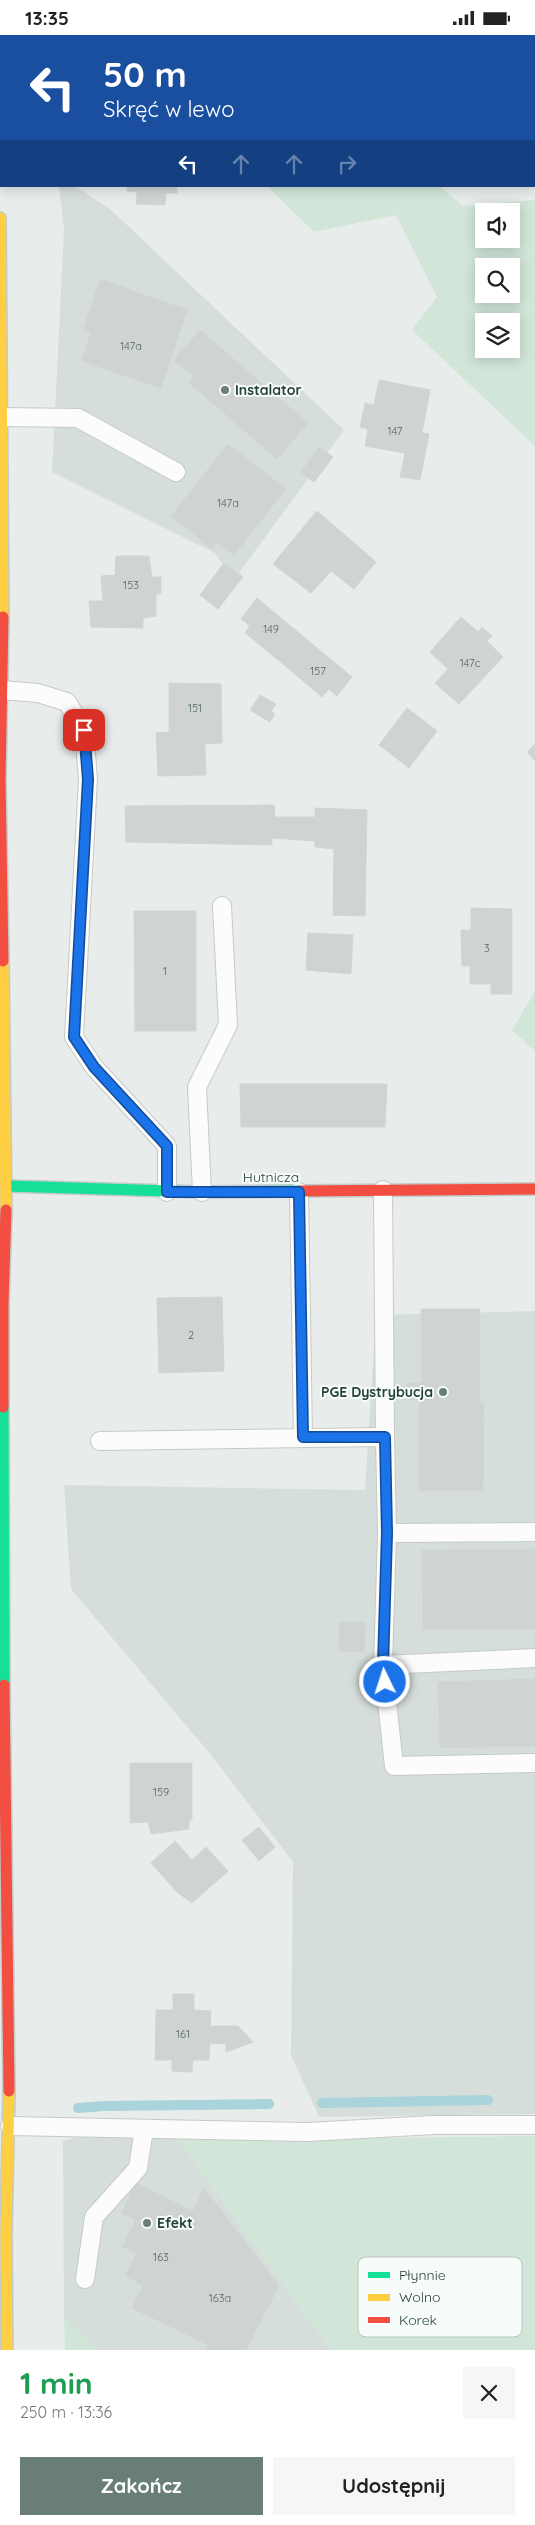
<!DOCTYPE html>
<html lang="pl">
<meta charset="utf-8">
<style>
body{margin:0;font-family:Quicksand,sans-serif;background:#f6f6f6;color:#222;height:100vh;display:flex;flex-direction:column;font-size:19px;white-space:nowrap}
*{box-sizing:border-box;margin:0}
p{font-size:16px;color:#767676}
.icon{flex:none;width:28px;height:28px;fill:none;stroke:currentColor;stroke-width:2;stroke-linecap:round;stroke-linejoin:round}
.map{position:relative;height:2315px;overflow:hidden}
.panel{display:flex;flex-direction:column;background:#fff;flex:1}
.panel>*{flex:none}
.hud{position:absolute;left:0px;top:0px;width:535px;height:152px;box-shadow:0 2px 12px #0003;background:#1a4fa0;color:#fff;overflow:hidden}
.buttons{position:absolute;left:475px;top:168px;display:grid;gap:10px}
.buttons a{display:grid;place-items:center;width:45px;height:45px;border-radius:0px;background:#fff;box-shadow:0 2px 12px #0003;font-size:25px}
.pin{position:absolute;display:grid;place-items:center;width:42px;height:42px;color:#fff;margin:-21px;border-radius:10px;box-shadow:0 2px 8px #0006}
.me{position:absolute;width:55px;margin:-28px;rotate:356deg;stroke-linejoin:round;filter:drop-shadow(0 0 4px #0008)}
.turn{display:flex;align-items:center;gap:18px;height:105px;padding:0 20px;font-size:22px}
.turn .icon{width:65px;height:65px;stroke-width:2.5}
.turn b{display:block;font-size:35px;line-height:42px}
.lanes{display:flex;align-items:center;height:48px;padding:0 20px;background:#0003;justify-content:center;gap:25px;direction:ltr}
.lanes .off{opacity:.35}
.round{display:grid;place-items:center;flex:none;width:52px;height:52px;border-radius:0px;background:#f6f6f6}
.summary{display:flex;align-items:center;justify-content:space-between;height:85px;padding:0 20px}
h1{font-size:30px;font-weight:700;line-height:38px;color:#1e9e55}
.button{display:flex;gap:10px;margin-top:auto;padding:10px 20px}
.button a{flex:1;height:58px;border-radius:0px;background:#697e78;color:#fff;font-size:20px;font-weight:700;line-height:58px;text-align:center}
.button a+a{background:#f6f6f6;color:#222}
.status{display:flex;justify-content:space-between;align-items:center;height:35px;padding:0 25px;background:#fff;direction:ltr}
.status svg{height:14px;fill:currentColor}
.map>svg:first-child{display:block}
</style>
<div class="status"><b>13:35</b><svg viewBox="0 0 49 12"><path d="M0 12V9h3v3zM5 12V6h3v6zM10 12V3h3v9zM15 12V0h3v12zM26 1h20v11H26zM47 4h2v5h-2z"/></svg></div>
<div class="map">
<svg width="535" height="2315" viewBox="0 0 535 2315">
<rect width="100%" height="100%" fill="#e8edeb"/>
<!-- built -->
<g fill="#d6dedb">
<polygon points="59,151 75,151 110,174 344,395 233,546 215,518 52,437 64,195"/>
<polygon points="535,1276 535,2079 319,2082 291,2020 293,1827 211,1720 71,1554 64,1450 365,1455 376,1280"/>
<polygon points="78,2102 176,2102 331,2315 97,2315 64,2281 63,2106"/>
</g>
<!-- green -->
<g fill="#d1e6d8" fill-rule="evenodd">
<path d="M267,151h172l24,20 72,-6v246l-123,-116 25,-33 -41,-82 -82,17zM484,176h27v28h-27zM511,231v28h-27v-28zM511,286v28h-27v-28z"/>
<polygon points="535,956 535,1016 512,995"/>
<polygon points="535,2101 535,2315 331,2315 176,2102 243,2105"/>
<polygon points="64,2281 97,2315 65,2315"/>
</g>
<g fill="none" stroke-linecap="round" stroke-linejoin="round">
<!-- stream -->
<g stroke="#a9d4db" stroke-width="10">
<polyline points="322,2068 488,2065"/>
<polyline points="78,2073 103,2071 269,2069"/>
</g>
</g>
<!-- building -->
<g fill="#cfd4d2" stroke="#d1d6d4">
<polygon points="127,151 177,151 177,158 166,158 165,170 136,169 137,157 127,156"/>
<polygon points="100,244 187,275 161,353 82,326 91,297 83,295"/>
<polygon points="200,295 308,388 277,424 189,348 194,342 174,325"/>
<polygon points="379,345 430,355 422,398 429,399 420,445 400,442 405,418 365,411 368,394 360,392 365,368 374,370"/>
<polygon points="228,409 286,454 234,520 217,507 212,514 171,481"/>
<polygon points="319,412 333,422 314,447 301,437"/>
<polygon points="317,476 376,527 354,554 331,536 311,558 273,529"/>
<polygon points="116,521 149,521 152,542 161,542 161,559 156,559 156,581 143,583 143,593 91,592 89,566 103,566 101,541 115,540"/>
<polygon points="224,528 243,542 218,574 200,560"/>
<polygon points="257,563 305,603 283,629 245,598 250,591 241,584"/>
<polygon points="461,582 478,597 482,592 492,601 487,606 503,622 459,669 435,648 448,634 430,617"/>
<polygon points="305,603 352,642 337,661 329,654 322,662 283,629"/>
<polygon points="169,648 221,649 222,708 205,709 206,740 158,741 156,698 169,697"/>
<polygon points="260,660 276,669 271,676 275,679 270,687 250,675"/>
<polygon points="407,673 437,696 409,733 379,710"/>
<polygon points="535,709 535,726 527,717"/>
<polygon points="274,770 275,782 315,782 315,773 367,775 365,881 333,880 334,814 315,812 315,806 272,803 272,810 126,807 125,771"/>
<polygon points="471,873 512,874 512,959 491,959 491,949 470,949 470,931 462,931 461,895 471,895"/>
<polygon points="134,876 196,876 196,996 135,996"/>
<polygon points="308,898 353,900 351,939 306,935"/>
<polygon points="240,1049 387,1049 385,1092 241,1092"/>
<polygon points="222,1262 224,1336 159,1338 157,1263"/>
<polygon points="421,1274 480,1274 480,1367 484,1367 483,1456 419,1456 419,1365 408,1365 407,1348 422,1348"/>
<polygon points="535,1514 535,1594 423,1595 422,1515"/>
<polygon points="340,1587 365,1587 364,1617 339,1616"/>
<polygon points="535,1644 535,1711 440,1713 438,1647"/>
<polygon points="130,1728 192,1728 192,1785 189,1785 189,1794 151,1799 148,1787 130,1788"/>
<polygon points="259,1792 275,1812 259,1826 242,1805"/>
<polygon points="175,1806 192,1825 206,1812 228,1836 192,1868 177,1857 151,1828"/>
<polygon points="173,1959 194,1959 194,1975 211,1976 209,2025 193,2025 192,2037 172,2036 172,2025 155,2025 156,1975 173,1975"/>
<polygon points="210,1991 238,1991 253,2007 226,2017 226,2009 210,2008"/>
<polygon points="136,2148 193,2176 204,2153 279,2251 248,2311 215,2296 208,2310 132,2273 143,2250 125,2241 137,2218 122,2212 136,2185 122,2178"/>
<polygon points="215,2296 248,2311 246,2315 205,2315"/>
</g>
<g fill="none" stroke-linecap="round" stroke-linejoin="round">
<defs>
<g id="lane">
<polyline points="275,0 276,1"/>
<polyline points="2,382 78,383 176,437"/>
<polyline points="2,655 38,658 67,667 84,695 88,744 74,1002 94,1032 167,1111 167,1157"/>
<polyline points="383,1155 385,1402"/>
<polyline points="202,1157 197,1052 228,990 222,871"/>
<polyline points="299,1157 303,1402"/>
<polyline points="100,1406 385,1402 387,1498 535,1497"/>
<polyline points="387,1498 383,1630 394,1731 535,1728"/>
<polyline points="383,1630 535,1623"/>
<polyline points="10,2091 308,2097 434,2090 535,2090"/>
<polyline points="85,2244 94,2182 138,2133 144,2094"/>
</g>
<g id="fast">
<polyline points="7,1151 202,1157 299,1156"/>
<polyline points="3,1372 4,1650"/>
</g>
<g id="slow">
<polyline points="0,183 3,582"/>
<polyline points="3,926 6,1175"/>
<polyline points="7,2315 6,2198 9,2056"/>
</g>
<g id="jam">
<polyline points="3,582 0,744 3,926"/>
<polyline points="299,1156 535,1154"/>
<polyline points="3,1372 3,1268 6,1175"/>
<polyline points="4,1650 9,2056"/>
</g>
</defs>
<!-- lane casing -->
<use href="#lane" stroke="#c5cac8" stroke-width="20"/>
<!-- fast casing -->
<use href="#fast" stroke="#c3cbc8" stroke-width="14"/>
<!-- slow casing -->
<use href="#slow" stroke="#c3cbc8" stroke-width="14"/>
<!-- jam casing -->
<use href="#jam" stroke="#c3cbc8" stroke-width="14"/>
<!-- lane -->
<use href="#lane" stroke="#fcfcfc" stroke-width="18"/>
<!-- fast -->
<use href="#fast" stroke="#16e098" stroke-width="11"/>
<!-- slow -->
<use href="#slow" stroke="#ffcf43" stroke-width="11"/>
<!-- jam -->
<use href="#jam" stroke="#f24e42" stroke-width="11"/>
</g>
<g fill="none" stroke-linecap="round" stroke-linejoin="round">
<defs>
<polyline id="route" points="84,695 88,744 74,1002 94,1032 167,1111 167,1157 299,1157 303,1402 385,1402 387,1498 383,1630 385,1647"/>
</defs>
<!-- route casing -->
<use href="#route" stroke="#114b97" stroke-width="12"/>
<!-- route -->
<use href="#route" stroke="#1a73e8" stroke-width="9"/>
</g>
<!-- markers -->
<g fill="#697e78" stroke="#f7fbf9" stroke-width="2">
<circle cx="225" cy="355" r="5"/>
<circle cx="443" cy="1357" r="5"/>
<circle cx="147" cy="2188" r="5"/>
</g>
<g text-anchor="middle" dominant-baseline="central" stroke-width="4" stroke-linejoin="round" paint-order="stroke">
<!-- number labels -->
<g font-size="11" fill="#506761">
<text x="131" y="311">147a</text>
<text x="395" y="396">147</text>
<text x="228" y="468">147a</text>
<text x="131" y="550">153</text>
<text x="271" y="594">149</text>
<text x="470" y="628">147c</text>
<text x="318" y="636">157</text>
<text x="195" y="673">151</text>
<text x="487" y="913">3</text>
<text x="165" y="936">1</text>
<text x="191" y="1300">2</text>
<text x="161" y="1757">159</text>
<text x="183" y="1999">161</text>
<text x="161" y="2222">163</text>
<text x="220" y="2263">163a</text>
</g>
<!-- poi labels -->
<g font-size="14" font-weight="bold" fill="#24423a" stroke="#f7fbf9" text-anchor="start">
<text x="235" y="355">Instalator</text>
<text x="433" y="1357" text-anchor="end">PGE Dystrybucja</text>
<text x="157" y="2188">Efekt</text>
</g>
<!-- street labels -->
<g font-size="14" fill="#24423a" stroke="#f7fbf9">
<text x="271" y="1142">Hutnicza</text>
</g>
</g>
<!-- legend -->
<rect x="358" y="2222" width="164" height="80" rx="8" fill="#f7fbf9" stroke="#b8c4c0" stroke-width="1"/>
<rect x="368" y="2237" width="22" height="6" fill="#16e098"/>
<rect x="368" y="2259" width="22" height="7" fill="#ffcf43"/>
<rect x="368" y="2282" width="22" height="6" fill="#f24e42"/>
<g font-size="14" fill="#24423a">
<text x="399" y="2245">Płynnie</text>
<text x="399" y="2267">Wolno</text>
<text x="399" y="2290">Korek</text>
</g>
</svg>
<div class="buttons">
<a><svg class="icon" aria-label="sound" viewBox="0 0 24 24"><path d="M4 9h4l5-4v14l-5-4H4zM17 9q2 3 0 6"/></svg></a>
<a><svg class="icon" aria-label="search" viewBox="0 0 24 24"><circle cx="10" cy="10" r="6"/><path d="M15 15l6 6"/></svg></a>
<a><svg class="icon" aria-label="layers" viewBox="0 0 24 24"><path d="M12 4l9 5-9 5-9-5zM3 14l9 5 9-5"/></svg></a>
</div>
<div class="pin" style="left:84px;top:695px;background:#d93025"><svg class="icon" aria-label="arrive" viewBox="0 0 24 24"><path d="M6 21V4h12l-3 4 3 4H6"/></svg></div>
<svg class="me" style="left:385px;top:1647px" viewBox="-20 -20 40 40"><circle r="17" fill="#1a73e8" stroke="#fff" stroke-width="3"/><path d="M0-11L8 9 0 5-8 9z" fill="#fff"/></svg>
<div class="hud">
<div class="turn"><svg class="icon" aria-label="left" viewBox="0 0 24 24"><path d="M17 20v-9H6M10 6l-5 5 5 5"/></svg><div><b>50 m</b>Skręć w lewo</div></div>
<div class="lanes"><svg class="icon" aria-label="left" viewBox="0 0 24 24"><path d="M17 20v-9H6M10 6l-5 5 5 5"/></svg><svg class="icon off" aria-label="ahead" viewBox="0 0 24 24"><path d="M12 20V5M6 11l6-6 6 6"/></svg><svg class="icon off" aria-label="ahead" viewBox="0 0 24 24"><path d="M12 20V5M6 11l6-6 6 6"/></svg><svg class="icon off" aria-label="right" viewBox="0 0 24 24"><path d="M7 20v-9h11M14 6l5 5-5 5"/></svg></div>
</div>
</div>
<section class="panel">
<div class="summary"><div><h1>1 min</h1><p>250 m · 13:36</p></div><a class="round"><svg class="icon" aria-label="close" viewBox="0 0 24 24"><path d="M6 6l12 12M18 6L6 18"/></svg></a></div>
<div class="button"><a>Zakończ</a><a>Udostępnij</a></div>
</section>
